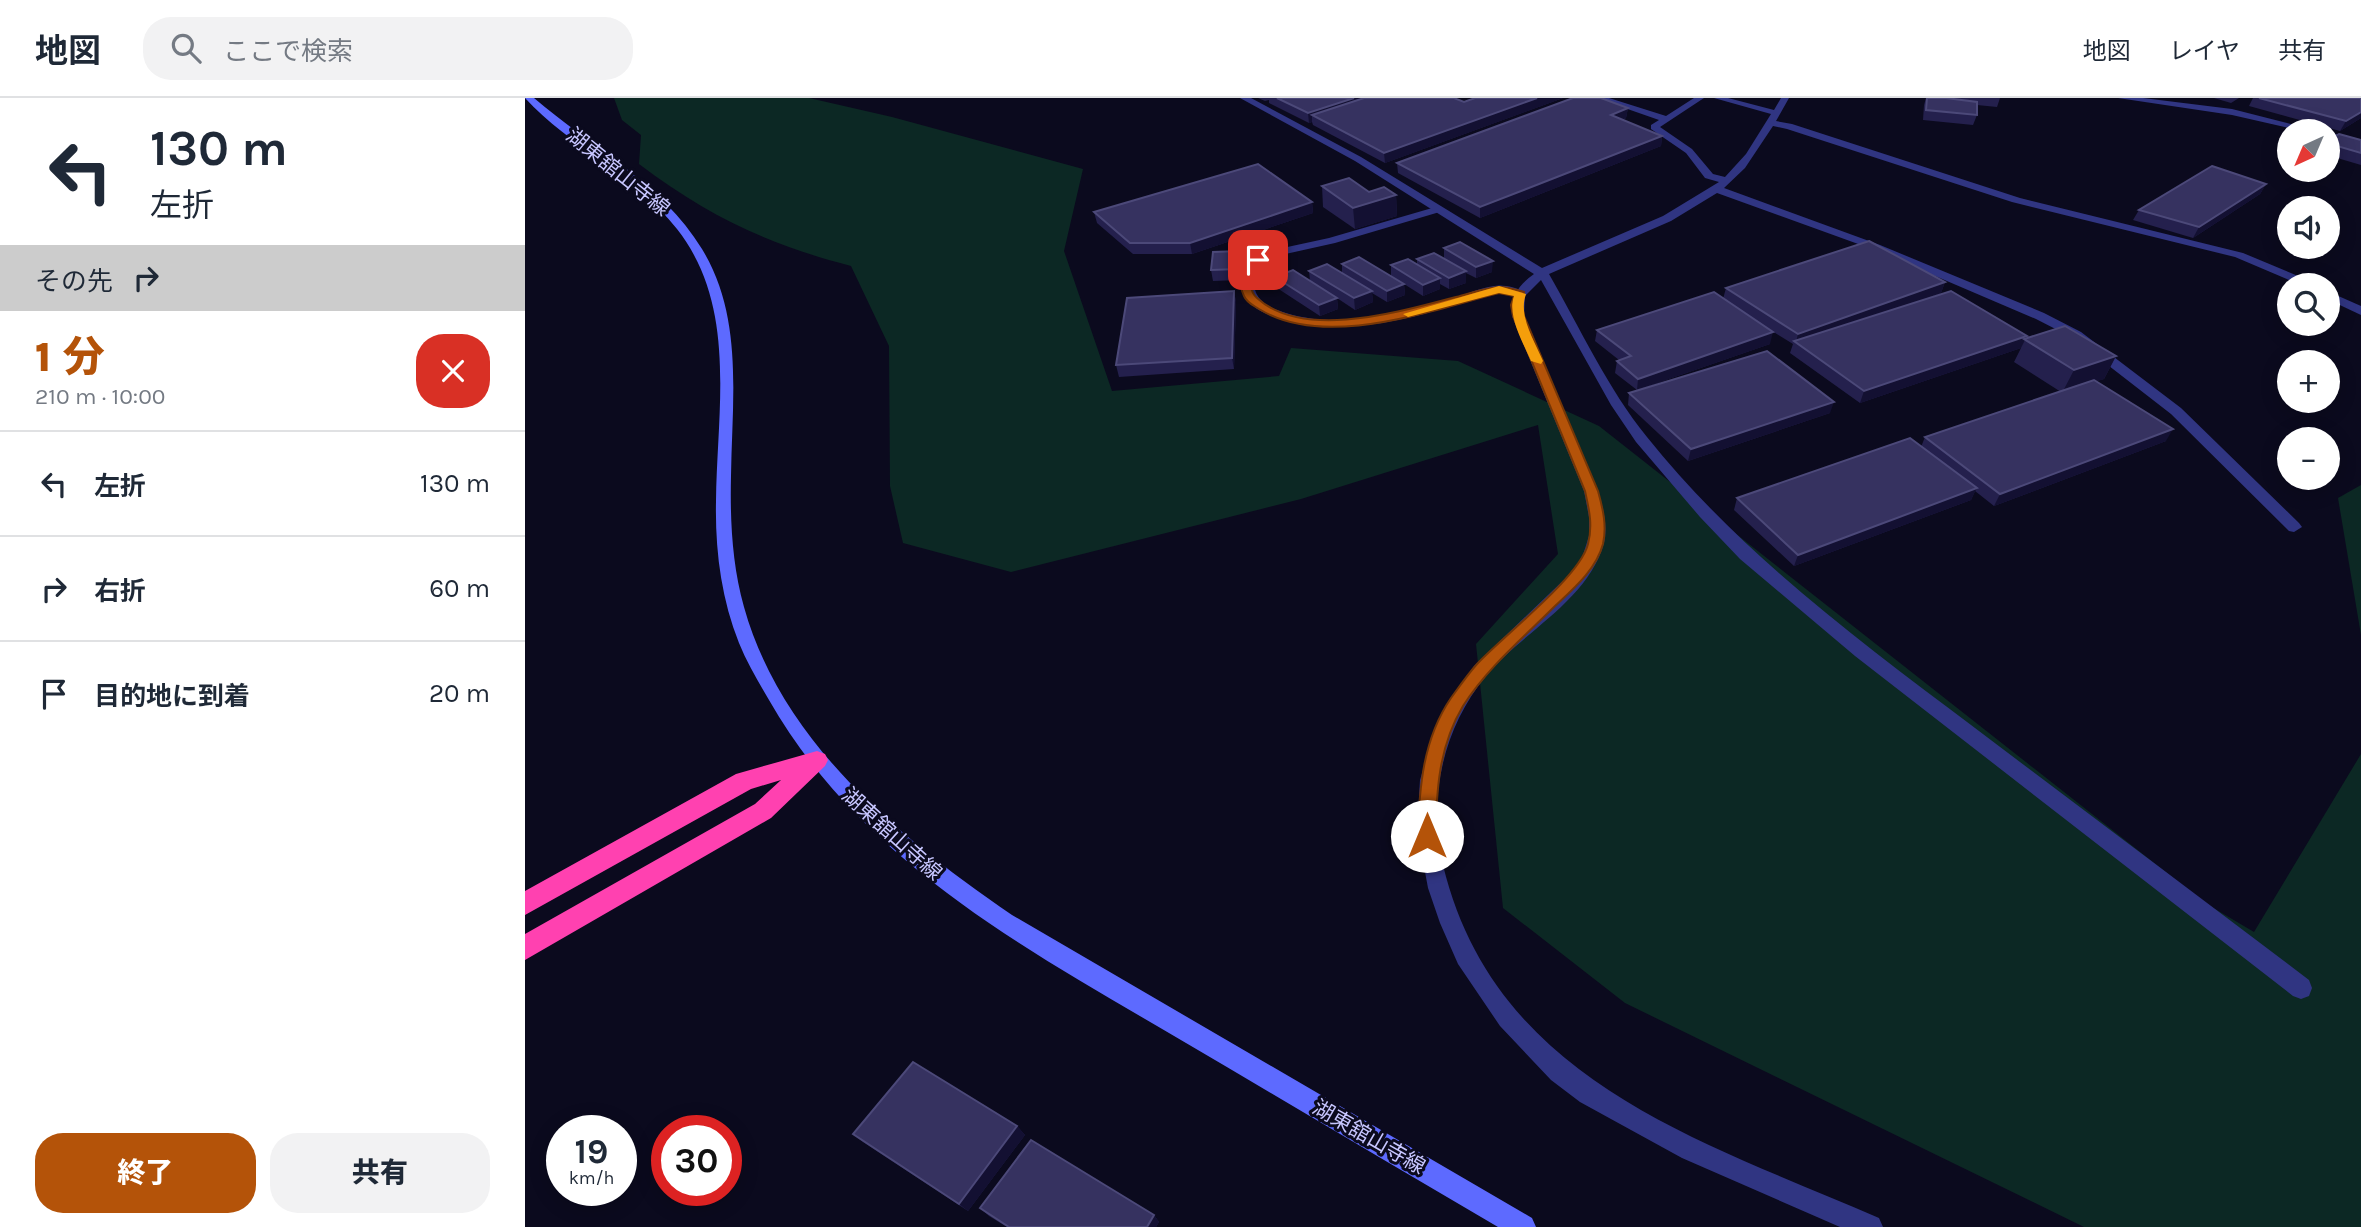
<!DOCTYPE html>
<html lang="ja">
<meta charset="utf-8">
<style>
body{margin:0;font-family:Karla,"Noto Sans JP",sans-serif;background:#f2f2f3;color:#1f2937;height:100vh;display:flex;flex-direction:column;font-size:26px;white-space:nowrap}
*{box-sizing:border-box;margin:0}
p{font-size:23px;color:#747a83}
.icon{flex:none;width:38px;height:38px;fill:none;stroke:currentColor;stroke-width:2;stroke-linecap:round;stroke-linejoin:round}
.map{position:relative;flex:1;overflow:hidden}
.sheet{display:flex;flex-direction:column;background:#fff;width:525px}
.sheet>*{flex:none}
.top-card{background:#fff;color:#1f2937;overflow:hidden}
.needle{width:46px;rotate:224deg}
.fabs{position:absolute;left:1752px;top:21px;display:grid;gap:14px}
.fabs a{display:grid;place-items:center;width:63px;height:63px;border-radius:50%;background:#fff;box-shadow:0 4px 18px #0003;font-size:35px}
.speed{position:absolute;left:21px;top:1017px;display:flex;gap:14px;font-size:35px;font-weight:700;text-align:center}
.speed>*{display:grid;place-content:center;width:91px;height:91px;border-radius:50%;background:#fff;box-shadow:0 4px 18px #0003;line-height:1}
.speed small{font-size:18px;font-weight:400}
.speed .limit{border:10px solid #d22;background:#fff;color:#111}
.pin{position:absolute;display:grid;place-items:center;width:60px;height:60px;color:#fff;margin:-30px;border-radius:14px;box-shadow:0 4px 10px #0006}
.me{position:absolute;width:77px;margin:-38px;rotate:0deg;stroke-linejoin:round;filter:drop-shadow(0 0 5px #0008)}
.turn{display:flex;align-items:center;gap:24px;height:147px;padding:0 35px;font-size:32px}
.turn .icon{width:91px;height:91px;stroke-width:2.5}
.turn b{display:block;font-size:49px;line-height:60px}
.then{display:flex;align-items:center;height:66px;padding:0 35px;background:#0003;gap:14px;font-size:26px}
.round{display:grid;place-items:center;flex:none;width:74px;height:74px;border-radius:28px;background:#f2f2f3}
.headline{display:flex;align-items:center;justify-content:space-between;height:119px;padding:0 35px}
h1{font-size:42px;font-weight:800;line-height:52px;color:#b45309}
.button{display:flex;gap:14px;margin-top:auto;padding:14px 35px}
.button a{flex:1;height:80px;border-radius:28px;background:#b45309;color:#fff;font-size:28px;font-weight:800;line-height:80px;text-align:center}
.button a+a{background:#f2f2f3;color:#1f2937}
ul{padding:0;list-style:none}
li{display:flex;align-items:center;gap:21px;height:105px;padding:0 35px;border-top:2px solid #e0e1e3}
li div{flex:1}
li b{display:block;font-size:26px}
li em{font-style:normal}
header{display:flex;align-items:center;gap:42px;box-sizing:border-box;height:98px;padding:0 35px;background:#fff;border-bottom:2px solid #e0e1e3}
header strong{font-size:33px}
nav{display:flex;gap:38px;margin-inline-start:auto;font-size:24px}
.search{width:490px;height:63px;background:#f2f2f3;display:flex;align-items:center;gap:18px;box-sizing:border-box;padding:0 24px;border-radius:28px;color:#747a83;font-size:26px}
main{display:flex;flex:1;min-height:0}
.map>svg:first-child{display:block}
</style>
<header>
<strong>地図</strong>
<div class="search"><svg class="icon" aria-label="search" viewBox="0 0 24 24"><circle cx="10" cy="10" r="6"/><path d="M15 15l6 6"/></svg>ここで検索</div>
<nav><a>地図</a><a>レイヤ</a><a>共有</a></nav>
</header>
<main>
<section class="sheet">
<div class="top-card">
<div class="turn"><svg class="icon" aria-label="left" viewBox="0 0 24 24"><path d="M17 20v-9H6M10 6l-5 5 5 5"/></svg><div><b>130 m</b>左折</div></div>
<div class="then">その先<svg class="icon" aria-label="right" viewBox="0 0 24 24"><path d="M7 20v-9h11M14 6l5 5-5 5"/></svg></div>
</div>
<div class="headline"><div><h1>1 分</h1><p>210 m · 10:00</p></div><a class="round" style="background:#d93025;color:#fff"><svg class="icon" aria-label="close" viewBox="0 0 24 24"><path d="M6 6l12 12M18 6L6 18"/></svg></a></div>
<ul>
<li><svg class="icon" aria-label="left" viewBox="0 0 24 24"><path d="M17 20v-9H6M10 6l-5 5 5 5"/></svg><div><b>左折</b></div><em>130 m</em></li>
<li><svg class="icon" aria-label="right" viewBox="0 0 24 24"><path d="M7 20v-9h11M14 6l5 5-5 5"/></svg><div><b>右折</b></div><em>60 m</em></li>
<li><svg class="icon" aria-label="arrive" viewBox="0 0 24 24"><path d="M6 21V4h12l-3 4 3 4H6"/></svg><div><b>目的地に到着</b></div><em>20 m</em></li>
</ul>
<div class="button"><a>終了</a><a>共有</a></div>
</section>
<div class="map">
<svg width="1836" height="1129" viewBox="0 0 1836 1129">
<rect width="100%" height="100%" fill="#0b0a1e"/>
<!-- green -->
<g fill="#0c2824">
<path d="M89,0h195l83,19 191,52 -19,82 48,140 167,-15 12,-28 167,13 141,65 606,477 49,29 107,-178v473h-277l-459,-224 -122,-95 -27,-264 82,-90 -20,-129 -237,74 -290,73 -108,-29 -13,-57 -1,-140 -38,-80c-84,-22 -143,-50 -212,-102l2,-29 -19,-15z"/>
<polygon points="1836,387 1836,537 1813,400"/>
</g>
<g fill="none" stroke-linecap="round" stroke-linejoin="round">
<!-- service -->
<path fill="#303582" fill-rule="evenodd" d="M914,108l5,3 -1,2 -108,32 -63,14 -16,11c-6,22 1,34 21,42 53,20 112,7 165,-8 17,-5 34,-13 52,-16 10,-2 21,2 31,5v6c-12,1 -23,-6 -37,-3 -12,3 -24,9 -36,12 -60,18 -125,32 -185,8 -22,-9 -29,-25 -22,-47l19,-15 65,-14z"/>
<!-- minor -->
<g fill="#303582" fill-rule="evenodd">
<path d="M715,0h11l110,59 181,111 121,-52 56,-34 -14,-4 -19,-25 -35,-24v-4l8,-5 -63,-22h13l57,18 28,-18h10l-44,29 32,22 21,25 12,3 21,-23 25,-40 -57,-16h14l46,12 7,-12h8l-13,23 16,3 228,74 223,55 72,30 2,2h-16l-66,-28 -223,-55 -225,-73 -14,-3 -28,42 -21,20 156,57 164,68 37,19 100,76 118,115 3,4 -8,5 -5,-1 -118,-117 -98,-76 -37,-19 -164,-70 -155,-56 -46,28 -122,53c31,54 59,115 98,163 93,116 211,203 328,291 111,84 223,168 334,252l3,8 -3,8 -8,3 -8,-3 -438,-340 -115,-97 -40,-42 -64,-75 -25,-37 -70,-125 -16,16 -1,20 74,175c5,16 10,35 6,52 -16,58 -82,89 -118,133 -43,52 -59,124 -43,189 52,216 257,275 436,353l4,9h-43l-158,-69 -102,-56 -29,-22 -51,-54 -42,-62 -18,-41 -12,-35 -11,-59 3,-49 14,-46 12,-27 28,-41 98,-94 10,-14 7,-22v-19l-5,-26 -72,-175c-2,-20 7,-31 22,-42l-179,-113z"/>
<polygon points="1593,0 1618,0 1707,11 1793,33 1777,33 1707,17"/>
<polygon points="1802,34 1836,43 1836,49 1802,40"/>
<polygon points="1802,193 1836,208 1836,217 1802,201"/>
</g>
<!-- secondary -->
<path fill="#5d6aff" fill-rule="evenodd" d="M0,0h9c57,49 128,85 168,151 42,69 30,150 29,227 -1,44 1,88 13,131 38,136 156,231 268,308l520,303 4,9h-38c-104,-61 -208,-123 -312,-184 -156,-92 -324,-180 -417,-343 -11,-19 -22,-37 -30,-57 -18,-45 -24,-94 -23,-142 1,-92 22,-194 -39,-272 -42,-54 -107,-82 -152,-131z"/>
<!-- motorway -->
<polygon fill="#ff41b0" fill-rule="evenodd" points="292,653 300,656 303,662 300,668 246,720 0,862 0,836 230,706 256,682 226,691 0,817 0,793 211,676"/>
</g>
<!-- wall -->
<g fill="#24204d">
<polygon points="733,0 929,0 939,4 950,0 1038,0 860,65 788,27 787,24 784,25 744,5 744,2 740,3"/>
<polygon points="1401,0 1475,0 1472,9 1452,7 1452,17 1448,27 1398,22 1399,7"/>
<polygon points="1689,0 1714,0 1706,5"/>
<polygon points="1728,0 1836,0 1836,20 1815,33 1724,8"/>
<polygon points="1103,10 1101,20 1098,22 1137,38 1136,48 955,120 873,75 872,65"/>
<polygon points="1836,42 1836,67 1802,57 1802,43"/>
<polygon points="1741,86 1735,96 1668,140 1608,122 1614,112"/>
<polygon points="797,88 871,97 872,118 830,131 798,109"/>
<polygon points="787,104 788,115 667,156 608,156 572,125 569,114"/>
<polygon points="919,150 967,174 951,180 941,175 941,185 924,191 915,186 915,191 898,198 879,186 880,197 862,204 847,195 848,204 830,212 812,200 813,211 795,218 752,190 750,179 785,183 784,173 817,175 817,166 866,178 866,167 892,166 892,161 919,160"/>
<polygon points="716,164 715,182 688,183 686,172"/>
<polygon points="1420,184 1416,195 1377,209 1502,238 1500,241 1591,258 1579,281 1571,283 1641,343 1469,408 1450,393 1446,402 1269,468 1209,412 1212,400 1396,349 1400,339 1536,294 1489,264 1496,250 1335,305 1265,255 1268,246 1239,228 1245,246 1112,292 1090,275 1092,263 1094,262 1070,243 1072,232 1198,201 1201,190"/>
<polygon points="709,193 711,204 709,271 594,279 591,267"/>
<polygon points="1104,295 1305,315 1163,363 1103,307"/>
<polygon points="492,1028 500,1037 443,1113 338,1044 328,1036"/>
<polygon points="455,1110 629,1117 634,1124 631,1129 482,1129 464,1118"/>
</g>
<!-- shaded-wall -->
<g fill="#131032">
<polygon points="829,0 859,0 787,17 787,24 784,25 783,15"/>
<polygon points="1012,0 1038,0 860,65 859,55"/>
<polygon points="1103,10 1101,20 1085,27 1086,17"/>
<polygon points="1836,14 1836,20 1815,33 1821,23"/>
<polygon points="1137,38 1136,48 955,120 955,109"/>
<polygon points="1741,86 1735,96 1668,140 1674,129"/>
<polygon points="871,97 872,118 830,131 828,110"/>
<polygon points="787,104 788,115 667,156 665,145"/>
<polygon points="715,153 716,164 715,182 713,171"/>
<polygon points="968,163 967,174 951,180 951,169"/>
<polygon points="941,173 941,185 924,191 924,180"/>
<polygon points="915,180 915,191 898,198 898,187"/>
<polygon points="1420,184 1416,195 1274,246 1271,244 1273,236"/>
<polygon points="879,186 880,197 862,204 862,193"/>
<polygon points="709,193 711,204 709,271 707,260"/>
<polygon points="847,193 848,204 830,212 829,200"/>
<polygon points="812,200 813,211 795,218 794,207"/>
<polygon points="1248,234 1245,246 1112,292 1113,281"/>
<polygon points="1502,238 1496,250 1335,305 1339,293"/>
<polygon points="1591,258 1579,281 1537,295 1549,272"/>
<polygon points="1309,304 1305,315 1163,363 1166,351"/>
<polygon points="1648,331 1641,343 1469,408 1475,396"/>
<polygon points="1452,390 1446,402 1269,468 1273,457"/>
<polygon points="492,1028 500,1037 443,1113 434,1106"/>
<polygon points="629,1117 634,1124 631,1129 622,1129"/>
</g>
<!-- building -->
<g fill="#363260" stroke="#4c4979" stroke-width="2">
<polygon points="752,0 829,0 783,15"/>
<polygon points="839,0 929,0 939,4 950,0 1012,0 859,55 787,17"/>
<polygon points="1048,0 1076,0 1103,10 1086,17 1137,38 955,109 872,65"/>
<polygon points="1402,0 1421,0 1452,4 1452,17 1401,12"/>
<polygon points="1734,0 1836,0 1836,14 1821,23"/>
<polygon points="1814,36 1836,42 1836,55 1802,45 1802,43"/>
<polygon points="733,66 787,104 665,145 605,145 569,114"/>
<polygon points="1687,68 1741,86 1674,129 1614,112"/>
<polygon points="824,80 844,94 859,89 871,97 828,110 797,88"/>
<polygon points="1344,143 1420,184 1273,236 1201,190"/>
<polygon points="935,144 968,163 951,169 919,150"/>
<polygon points="715,153 713,171 686,172 688,154"/>
<polygon points="909,155 941,173 924,180 892,161"/>
<polygon points="834,159 879,186 862,193 817,166"/>
<polygon points="883,161 915,180 898,187 866,167"/>
<polygon points="802,166 847,193 829,200 784,173"/>
<polygon points="768,172 812,200 794,207 750,179"/>
<polygon points="709,193 707,260 591,267 602,200"/>
<polygon points="1426,193 1502,238 1339,293 1269,243"/>
<polygon points="1189,194 1248,234 1113,281 1092,263 1106,258 1072,232"/>
<polygon points="1540,228 1591,258 1549,272 1499,241"/>
<polygon points="1242,253 1309,304 1166,351 1104,295"/>
<polygon points="1569,282 1648,331 1475,396 1400,339"/>
<polygon points="1385,340 1452,390 1273,457 1212,400"/>
<polygon points="388,964 492,1028 434,1106 328,1036"/>
<polygon points="506,1042 629,1117 622,1129 484,1129 455,1110"/>
</g>
<!-- route -->
<path fill="#b45309" stroke="#753606" stroke-width="2" d="M729,160l9,2c-8,9 -18,28 -6,38 47,43 145,13 199,-1 13,-3 28,-9 42,-10 8,-1 18,3 26,5l-2,13 2,11 74,175c5,18 9,35 5,53 -7,26 -30,45 -49,63 -31,31 -67,61 -91,99 -24,40 -27,85 -27,130l-2,6 -7,2 -6,-2 -3,-6c1,-48 5,-97 33,-138 8,-11 17,-24 26,-34 26,-28 103,-87 111,-120 5,-19 1,-35 -3,-53l-72,-175 -2,-11 3,-9 -15,-3c-68,17 -174,57 -240,16 -6,-4 -12,-6 -15,-13 -7,-13 1,-28 10,-38z"/>
<!-- slow -->
<path fill="#f59e0b" d="M974,188l27,8c-8,22 8,46 17,67l-2,3 -10,-3c-8,-19 -24,-45 -17,-65l-15,-3 -91,24 -5,-3z"/>
<g text-anchor="middle" dominant-baseline="central" stroke-width="6" stroke-linejoin="round" paint-order="stroke">
<!-- street labels -->
<g font-size="21" fill="#c7c6ff" stroke="#0b0a1e">
<text transform="translate(93 74) rotate(39)">湖東舘山寺線</text>
<text transform="translate(367 736) rotate(42)">湖東舘山寺線</text>
<text transform="translate(844 1039) rotate(30)">湖東舘山寺線</text>
</g>
</g>
</svg>
<div class="fabs">
<a><svg class="needle" viewBox="-14 -14 28 28"><path d="M0-13l5 13h-10z" fill="#e53935"/><path d="M0 13l5-13h-10z" fill="#747a83"/></svg></a>
<a><svg class="icon" aria-label="sound" viewBox="0 0 24 24"><path d="M4 9h4l5-4v14l-5-4H4zM17 9q2 3 0 6"/></svg></a>
<a><svg class="icon" aria-label="search" viewBox="0 0 24 24"><circle cx="10" cy="10" r="6"/><path d="M15 15l6 6"/></svg></a>
<a>+</a>
<a>−</a>
</div>
<div class="speed"><div>19<small>km/h</small></div><div class="limit">30</div></div>
<div class="pin" style="left:733px;top:162px;background:#d93025"><svg class="icon" aria-label="arrive" viewBox="0 0 24 24"><path d="M6 21V4h12l-3 4 3 4H6"/></svg></div>
<svg class="me" style="left:902px;top:738px" viewBox="-20 -20 40 40"><circle r="19" fill="#fff"/><path d="M0-13L10 11 0 6-10 11z" fill="#b45309"/></svg>
</div>
</main>
